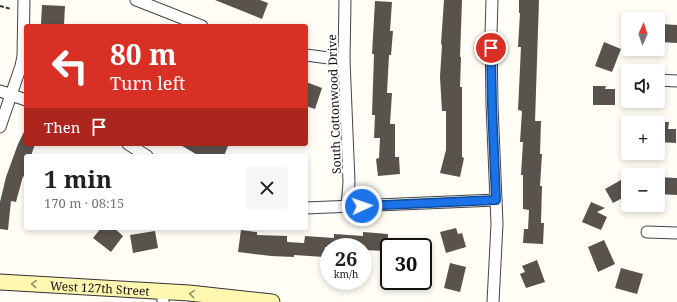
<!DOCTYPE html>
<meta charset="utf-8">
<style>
body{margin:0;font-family:"Noto Serif",serif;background:#f6f6f6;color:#202124;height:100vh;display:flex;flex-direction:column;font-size:15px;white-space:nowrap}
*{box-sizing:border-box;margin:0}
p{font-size:13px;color:#757577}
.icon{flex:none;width:22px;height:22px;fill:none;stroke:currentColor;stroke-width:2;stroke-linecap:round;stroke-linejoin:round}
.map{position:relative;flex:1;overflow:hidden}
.side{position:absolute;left:24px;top:154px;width:284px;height:76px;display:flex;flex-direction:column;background:#fff;border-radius:4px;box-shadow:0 2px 6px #0003}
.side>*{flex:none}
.guide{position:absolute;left:24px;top:24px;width:284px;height:122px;border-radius:4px;box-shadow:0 2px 6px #0003;background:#d93025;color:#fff;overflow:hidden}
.needle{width:26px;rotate:3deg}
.controls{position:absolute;left:621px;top:12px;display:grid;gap:8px}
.controls a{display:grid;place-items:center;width:44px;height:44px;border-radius:4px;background:#fff;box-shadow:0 2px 6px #0003;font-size:20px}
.speed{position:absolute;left:320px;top:238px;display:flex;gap:8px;font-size:20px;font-weight:700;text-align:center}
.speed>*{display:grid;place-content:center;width:52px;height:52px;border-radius:50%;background:#fff;box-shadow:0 2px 6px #0003;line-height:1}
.speed small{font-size:10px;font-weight:400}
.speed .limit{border:2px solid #111;border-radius:6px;background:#fff;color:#111}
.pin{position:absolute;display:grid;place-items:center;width:34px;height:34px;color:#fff;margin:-17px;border:2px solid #fff;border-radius:50%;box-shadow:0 1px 4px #0007}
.me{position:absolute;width:44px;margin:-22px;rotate:87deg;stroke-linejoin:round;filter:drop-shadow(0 0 3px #0008)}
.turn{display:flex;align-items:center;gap:14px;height:84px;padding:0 20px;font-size:18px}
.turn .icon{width:52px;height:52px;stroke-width:2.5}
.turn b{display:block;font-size:28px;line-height:34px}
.then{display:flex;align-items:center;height:38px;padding:0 20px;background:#0003;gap:8px;font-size:15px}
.round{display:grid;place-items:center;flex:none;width:42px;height:42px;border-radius:4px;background:#f6f6f6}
.headline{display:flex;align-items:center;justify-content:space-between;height:68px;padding:0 20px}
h1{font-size:24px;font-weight:700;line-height:30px}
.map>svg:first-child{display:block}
</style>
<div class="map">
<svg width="677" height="302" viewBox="0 0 677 302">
<rect width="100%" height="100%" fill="#fffdf5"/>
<!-- building -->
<g fill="#5a524d">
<polygon points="215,0 260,0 268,3 262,19"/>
<polygon points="444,0 462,0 460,57 461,57 460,87 462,87 462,157 464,158 460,177 440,173 446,150 446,111 442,111 440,77 442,45 441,44"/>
<polygon points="519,0 539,0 535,121 541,121 540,154 542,154 540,186 542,186 541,223 544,223 543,244 523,243 524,229 528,229 529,210 523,209 523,175 521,175 523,142 520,142 522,111 518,110 521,47 518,47 520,13 519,13"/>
<polygon points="375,1 392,2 390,31 393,31 391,55 389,55 387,93 392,93 390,124 395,124 395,157 399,157 400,174 378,176 376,159 379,158 380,138 374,138 375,115 372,115 374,54 372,54"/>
<polygon points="42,5 65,6 64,25 41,24"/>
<polygon points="661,24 677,25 677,43 660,42"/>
<polygon points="604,42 621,49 612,72 595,66"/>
<polygon points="306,82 322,88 315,109 306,106"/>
<polygon points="593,86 606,86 605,89 615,89 615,105 593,105"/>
<polygon points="658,122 669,122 668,129 676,129 676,143 658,142"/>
<polygon points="26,128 26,144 35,144 31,156 26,156 26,171 24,177 23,176 16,202 11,201 8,230 0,229 0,202 6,177 18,144"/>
<polygon points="179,144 223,144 228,146 224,156 199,156"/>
<polygon points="628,176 628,195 613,203 605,189"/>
<polygon points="658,177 677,178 677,195 658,194"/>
<polygon points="591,202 605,208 597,212 607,217 601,230 582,222"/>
<polygon points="101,228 114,228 123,236 111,252 93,238"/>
<polygon points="456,228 458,234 462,233 466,247 446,253 440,232"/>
<polygon points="241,230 257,232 257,235 287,236 287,242 304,243 305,236 334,238 334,234 363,236 363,232 388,234 387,251 363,250 363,247 325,247 324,257 294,255 294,257 271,256 238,252"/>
<polygon points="155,231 158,248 133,253 130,235"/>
<polygon points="604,240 615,264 598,272 588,247"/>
<polygon points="537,260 545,282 526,288 520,274 525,272 522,266"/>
<polygon points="450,263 466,267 460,292 444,288"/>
<polygon points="621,268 643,274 637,294 615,288"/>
</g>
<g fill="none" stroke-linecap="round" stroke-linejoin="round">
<defs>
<g id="minor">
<polyline points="136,0 202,26"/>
<polyline points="345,0 344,60 349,182 347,207"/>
<polyline points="492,0 491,34 492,105 497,224 493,302"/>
<polyline points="306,55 344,60"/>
<polyline points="658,80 677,81"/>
<polyline points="0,91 26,100"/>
<polyline points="0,127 21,66 23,56 24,0"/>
<polyline points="128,144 147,156"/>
<polyline points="306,208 496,200"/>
<polyline points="647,232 677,233"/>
<polyline points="163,302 163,292"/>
</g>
<g id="secondary">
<path id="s1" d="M0,282l189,11 83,9"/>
</g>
</defs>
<!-- minor casing -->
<use href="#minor" stroke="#444" stroke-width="13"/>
<!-- secondary casing -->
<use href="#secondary" stroke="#333" stroke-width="17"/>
<!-- path -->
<polyline stroke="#333" stroke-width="2" stroke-dasharray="4 2" stroke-linecap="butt" points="0,6 11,9"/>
<!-- minor -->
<use href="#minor" stroke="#fff" stroke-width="11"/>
<!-- secondary -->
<use href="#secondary" stroke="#fff6b0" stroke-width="15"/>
</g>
<!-- one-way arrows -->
<defs><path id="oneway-chevron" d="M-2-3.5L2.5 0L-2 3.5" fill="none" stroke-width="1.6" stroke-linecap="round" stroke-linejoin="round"/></defs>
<g stroke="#948f68">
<use href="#oneway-chevron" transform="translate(34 284) rotate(-177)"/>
<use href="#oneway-chevron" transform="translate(192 294) rotate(-175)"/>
</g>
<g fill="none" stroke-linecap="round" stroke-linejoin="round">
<defs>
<polyline id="route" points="362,206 496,200 492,105 491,48"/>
</defs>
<!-- route casing -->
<use href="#route" stroke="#114b97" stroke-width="10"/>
<!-- route -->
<use href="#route" stroke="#1a73e8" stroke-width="7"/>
</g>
<g text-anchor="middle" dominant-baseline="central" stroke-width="4" stroke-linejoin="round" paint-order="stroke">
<!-- street labels -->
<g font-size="12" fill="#111" stroke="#fff">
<text transform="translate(334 104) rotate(-92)">South Cottonwood Drive</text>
<text stroke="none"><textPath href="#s1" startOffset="100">West 127th Street</textPath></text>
</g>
</g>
</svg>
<div class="controls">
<a><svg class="needle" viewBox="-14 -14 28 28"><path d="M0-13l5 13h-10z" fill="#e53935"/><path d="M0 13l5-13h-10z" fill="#757577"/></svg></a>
<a><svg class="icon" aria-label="sound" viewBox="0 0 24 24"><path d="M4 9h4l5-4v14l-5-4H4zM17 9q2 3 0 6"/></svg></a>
<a>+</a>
<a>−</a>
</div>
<div class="speed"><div>26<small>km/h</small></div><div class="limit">30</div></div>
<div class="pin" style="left:491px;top:48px;background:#d93025"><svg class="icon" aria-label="arrive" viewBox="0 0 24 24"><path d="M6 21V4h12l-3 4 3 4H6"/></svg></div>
<svg class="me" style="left:362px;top:206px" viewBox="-20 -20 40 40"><circle r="17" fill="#1a73e8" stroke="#fff" stroke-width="3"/><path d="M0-11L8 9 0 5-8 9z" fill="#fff"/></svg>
<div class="guide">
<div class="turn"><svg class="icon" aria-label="left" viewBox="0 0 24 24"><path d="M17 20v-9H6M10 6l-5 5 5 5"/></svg><div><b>80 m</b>Turn left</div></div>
<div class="then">Then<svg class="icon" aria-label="arrive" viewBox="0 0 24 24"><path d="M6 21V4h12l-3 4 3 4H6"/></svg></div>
</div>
<section class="side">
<div class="headline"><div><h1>1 min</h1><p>170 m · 08:15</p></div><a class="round"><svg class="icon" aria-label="close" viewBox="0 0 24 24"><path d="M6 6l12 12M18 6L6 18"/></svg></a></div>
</section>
</div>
